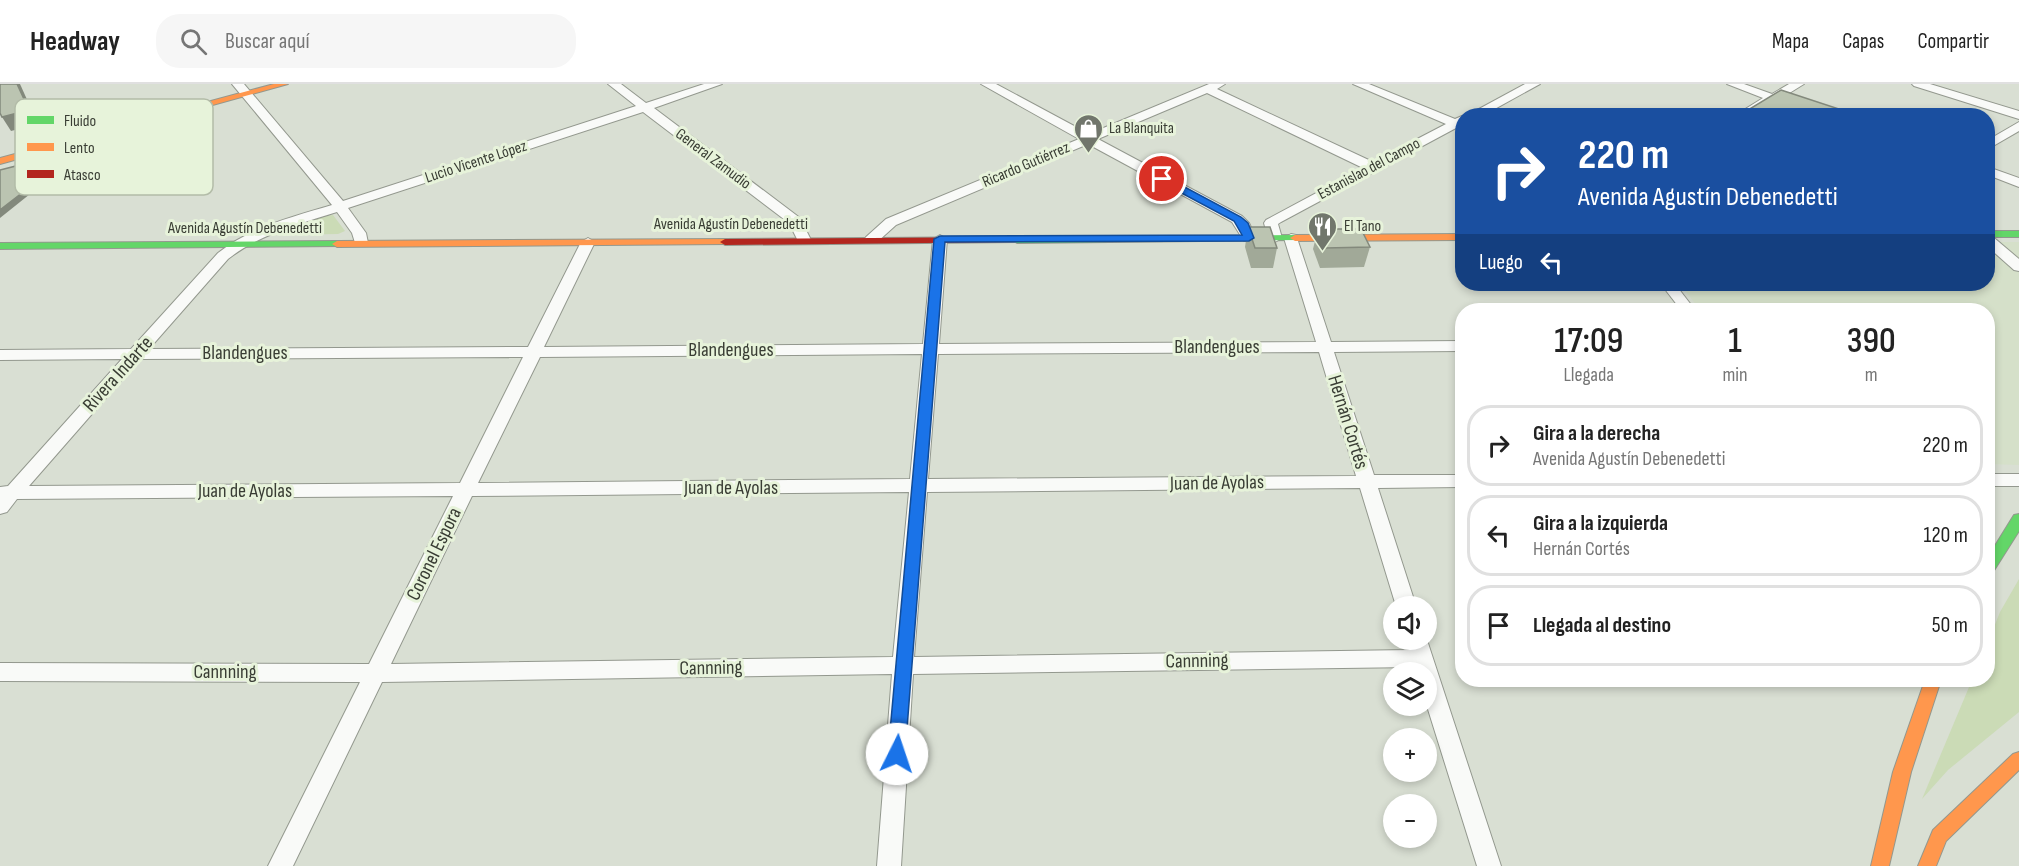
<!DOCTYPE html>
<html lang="es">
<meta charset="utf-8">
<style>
body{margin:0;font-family:"Sofia Sans Condensed",sans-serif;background:#f6f6f6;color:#222;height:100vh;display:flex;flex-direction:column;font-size:22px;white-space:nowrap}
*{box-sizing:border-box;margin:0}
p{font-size:20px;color:#767676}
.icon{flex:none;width:33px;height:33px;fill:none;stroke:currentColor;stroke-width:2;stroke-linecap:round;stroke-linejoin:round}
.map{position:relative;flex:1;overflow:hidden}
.sheet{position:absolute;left:1455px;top:219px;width:540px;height:384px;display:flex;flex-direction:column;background:#fff;border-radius:24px;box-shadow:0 3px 9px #0003}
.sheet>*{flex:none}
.hud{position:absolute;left:1455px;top:24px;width:540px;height:183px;border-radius:24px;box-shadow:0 3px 9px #0003;background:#1a4fa0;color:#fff;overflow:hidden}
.tools{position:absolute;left:1383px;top:512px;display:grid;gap:12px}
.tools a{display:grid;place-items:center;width:54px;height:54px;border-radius:50%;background:#fff;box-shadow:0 3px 9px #0003;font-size:30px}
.pin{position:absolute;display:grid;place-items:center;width:51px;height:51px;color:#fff;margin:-26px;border:3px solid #fff;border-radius:50%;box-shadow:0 2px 6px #0007}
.me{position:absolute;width:66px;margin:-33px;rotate:4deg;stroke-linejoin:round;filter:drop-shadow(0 0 4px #0008)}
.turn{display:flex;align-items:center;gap:21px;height:126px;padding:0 24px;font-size:27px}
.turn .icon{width:78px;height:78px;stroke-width:2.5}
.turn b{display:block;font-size:42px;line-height:51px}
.then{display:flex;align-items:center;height:57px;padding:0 24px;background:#0003;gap:12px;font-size:22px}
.eta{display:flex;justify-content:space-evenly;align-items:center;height:102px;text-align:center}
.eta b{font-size:36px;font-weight:600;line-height:42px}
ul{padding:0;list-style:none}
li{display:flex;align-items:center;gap:18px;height:81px;margin:0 12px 9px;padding:0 12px;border:3px solid #e0e0e0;border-radius:24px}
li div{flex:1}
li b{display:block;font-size:22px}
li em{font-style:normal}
header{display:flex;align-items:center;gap:36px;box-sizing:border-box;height:84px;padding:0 30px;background:#fff;border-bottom:2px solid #e0e0e0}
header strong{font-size:28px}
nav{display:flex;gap:33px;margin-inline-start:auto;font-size:21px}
.search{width:420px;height:54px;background:#f6f6f6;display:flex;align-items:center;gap:15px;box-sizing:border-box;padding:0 21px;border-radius:24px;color:#767676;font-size:22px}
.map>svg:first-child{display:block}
</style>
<header>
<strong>Headway</strong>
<div class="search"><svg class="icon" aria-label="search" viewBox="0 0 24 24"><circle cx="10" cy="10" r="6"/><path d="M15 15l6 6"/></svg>Buscar aquí</div>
<nav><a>Mapa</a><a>Capas</a><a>Compartir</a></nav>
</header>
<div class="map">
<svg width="2019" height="782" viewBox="0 0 2019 782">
<rect width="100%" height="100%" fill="#d9dfd3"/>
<!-- built -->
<polygon fill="#d5e0c9" points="1988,158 2019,158 2019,381 1988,380 1988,226 1700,226 1680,200 1988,200"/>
<!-- green -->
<g fill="#cbdbb6">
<polygon points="333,131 345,147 338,150 287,151 286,147 324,132"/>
<polygon points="2019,495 2019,628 1948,686 1922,715 1972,596 1988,596 1988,558 2000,528"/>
</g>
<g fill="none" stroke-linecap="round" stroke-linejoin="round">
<defs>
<g id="street">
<path d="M232,0h12l99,117 293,-95 -28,-22h13l25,19 58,-19h18l-68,24 146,110 11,22 -7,4 -5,-1 -10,-20 -146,-111 -295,96 18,25 2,10 -2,3h-10l-4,-13 -15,-21c-38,12 -77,22 -109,47l-79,90 379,-2 53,-105 7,-4 7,4 -51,105 379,-3 10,-105 7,-4 7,4 -8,105 377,-2 -32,-104 7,-4 5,1 35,107 131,-1v10l-128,1 40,123h88v12l-84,1 38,118h-20l-36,-118 -433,4 -13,165 496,-7 -3,-11 19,-2 75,229h-24l-51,-163v-31h-9l-2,-5 -502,7 -12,192h-24l15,-192 -510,8 -89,184h-25l92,-184 -360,-1v-18l369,1 84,-168 -436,3 -10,13 -7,2v-27l8,-1 114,-127 -122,1v-10l131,-1 87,-96c33,-26 74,-36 114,-48zM1319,268l37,124 -428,3 10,-125zM922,270l-12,125 -432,4 62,-126zM523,273l-63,126 -431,3 111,-127zM909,408l-16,165 -502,7 81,-168z"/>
<polygon points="981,0 996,0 1089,50 1209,0 1225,0 1217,5 1373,78 1446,40 1353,0 1369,0 1455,35 1462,32 1462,46 1456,44 1281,138 1278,140 1282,154 1275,158 1268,154 1264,139 1266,136 1363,84 1207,9 1098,55 1242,132 1249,139 1256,154 1254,157 1244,157 1232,138 1088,60 896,141 876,159 866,159 864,156 866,153 886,135 1079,55"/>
<polygon points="1525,0 1540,0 1482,32 1466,32"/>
<polygon points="1727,0 1744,0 1772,10 1789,0 1804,0 1783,13 1831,32 1812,32 1774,18 1750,32 1734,32 1763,14"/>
<polygon points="1912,0 1930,0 2019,27 2019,35 1914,2"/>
<polygon points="2019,38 2019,47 1988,65 1988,56"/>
<polygon points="1988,83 2019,94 2019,103 1988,91"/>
<polygon points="1988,152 1993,153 2019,175 2019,187 2014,186 1988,163"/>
<polygon points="1661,200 1675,200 1695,226 1681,226"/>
<rect x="1988" y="390" width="31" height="12"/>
</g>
<g id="fast">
<rect x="1988" y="147" width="31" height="6"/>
<polygon points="1295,151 1299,152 1299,156 1017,159 1012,156 1017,153"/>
<polygon points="337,157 342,160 341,162 0,165 0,159"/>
<polygon points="2019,430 2019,447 1993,488 1988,489 1988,473 2014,431"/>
</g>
<g id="slow">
<polygon points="274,0 288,0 0,80 0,74"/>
<polygon points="1462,150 1462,156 1295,157 1290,154 1295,151"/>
<polygon points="725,155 729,156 729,160 337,163 332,160 337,157"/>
<polygon points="1925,596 1941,596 1911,688 1889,782 1871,782 1893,688"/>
<polygon points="2019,668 2019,686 1946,757 1936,782 1918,782 1933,746 2013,670"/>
</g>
<polygon id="jam" points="1017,153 1021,154 1021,158 725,161 720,158 725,155"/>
</defs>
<!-- street casing -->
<use href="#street" stroke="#93988e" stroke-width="2"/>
<!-- fast casing -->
<use href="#fast" stroke="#93988e" stroke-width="2"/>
<!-- slow casing -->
<use href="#slow" stroke="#93988e" stroke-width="2"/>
<!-- jam casing -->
<use href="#jam" stroke="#93988e" stroke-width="2"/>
<!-- street -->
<use href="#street" fill="#f9faf8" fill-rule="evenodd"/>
<!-- fast -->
<use href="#fast" fill="#63d668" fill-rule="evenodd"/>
<!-- slow -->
<use href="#slow" fill="#ff974d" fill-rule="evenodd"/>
<!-- jam -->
<use href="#jam" fill="#b3261e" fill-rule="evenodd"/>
</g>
<!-- wall -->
<g fill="#a1a998">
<polygon points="1248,143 1277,164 1273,184 1251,184 1245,163"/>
<polygon points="1318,145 1370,163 1364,183 1320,184 1313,165"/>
<polygon points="1761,200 1795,200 1792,205 1766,205"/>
</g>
<!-- shaded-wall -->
<g fill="#83897c">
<polygon points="17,0 20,0 38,40 11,47 2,33"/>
<polygon points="16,82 30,110 0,134 0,126"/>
</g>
<!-- building -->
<g fill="#bbc4b1" stroke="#83897c" stroke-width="1.5">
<polygon points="0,0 17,0 29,26 2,33 0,29"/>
<polygon points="1781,6 1848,28 1843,32 1738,32"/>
<polygon points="16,82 27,105 0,126 0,86"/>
<polygon points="1248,143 1270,143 1277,164 1255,164"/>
<polygon points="1318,145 1361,145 1370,163 1325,164"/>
</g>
<!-- route -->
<polygon fill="#1a73e8" stroke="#114b97" stroke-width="1.5" points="1159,93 1166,93 1241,133 1248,139 1254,154 1249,157 945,158 905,670 903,676 897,678 891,676 888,670 934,155 940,152 1242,151 1234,137 1159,97"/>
<!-- icons -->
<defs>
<symbol id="shop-pin" viewBox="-11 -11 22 30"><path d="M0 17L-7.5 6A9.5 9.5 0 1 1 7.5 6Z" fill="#71766c" stroke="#e7f3da"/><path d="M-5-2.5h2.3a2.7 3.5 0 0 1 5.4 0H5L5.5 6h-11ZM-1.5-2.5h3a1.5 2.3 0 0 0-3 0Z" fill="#fff"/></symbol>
<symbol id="restaurant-pin" viewBox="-11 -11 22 30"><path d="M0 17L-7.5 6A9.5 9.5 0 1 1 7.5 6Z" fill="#71766c" stroke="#e7f3da"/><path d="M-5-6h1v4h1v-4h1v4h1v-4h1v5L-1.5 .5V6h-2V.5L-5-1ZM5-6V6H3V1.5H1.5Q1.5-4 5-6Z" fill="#fff"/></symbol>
</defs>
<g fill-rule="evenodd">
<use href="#shop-pin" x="1072" y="28" width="33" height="45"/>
<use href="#restaurant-pin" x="1306" y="126" width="33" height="45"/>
</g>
<g text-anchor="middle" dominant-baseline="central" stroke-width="6" stroke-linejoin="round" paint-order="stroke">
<!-- far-poi labels -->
<g font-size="16" fill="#393d34" stroke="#e7f3da" text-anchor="start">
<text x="1109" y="44">La Blanquita</text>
<text x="1344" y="142">El Tano</text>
</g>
<!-- far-street labels -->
<g font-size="16" fill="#393d34" stroke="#e7f3da">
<text transform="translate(713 75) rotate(37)">General Zamudio</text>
<text transform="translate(476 78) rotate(-18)">Lucio Vicente López</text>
<text transform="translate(1026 81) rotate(-23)">Ricardo Gutiérrez</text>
<text transform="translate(1369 85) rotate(-28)">Estanislao del Campo</text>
<text x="731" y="140">Avenida Agustín Debenedetti</text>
<text x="245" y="144">Avenida Agustín Debenedetti</text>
</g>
<!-- street labels -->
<g font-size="20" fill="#393d34" stroke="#e7f3da">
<text x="1217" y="263">Blandengues</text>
<text x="731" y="266">Blandengues</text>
<text x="245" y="269">Blandengues</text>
<text transform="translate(118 290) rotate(-48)">Rivera Indarte</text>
<text transform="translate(1348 338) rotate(73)">Hernán Cortés</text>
<text transform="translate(1217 399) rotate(-1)">Juan de Ayolas</text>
<text x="731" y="404">Juan de Ayolas</text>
<text x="245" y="407">Juan de Ayolas</text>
<text transform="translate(434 470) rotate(-64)">Coronel Espora</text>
<text transform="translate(1197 577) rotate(-1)">Cannning</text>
<text transform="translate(711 584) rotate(-1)">Cannning</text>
<text x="225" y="588">Cannning</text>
</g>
</g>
<!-- legend -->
<rect x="15" y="15" width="198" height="96" rx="9" fill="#e7f3da" stroke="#b3bca8" stroke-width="1.5"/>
<rect x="27" y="32" width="27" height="8" fill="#63d668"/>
<rect x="27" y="59" width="27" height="8" fill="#ff974d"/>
<rect x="27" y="86" width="27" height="8" fill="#b3261e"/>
<g font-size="16" fill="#393d34">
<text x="64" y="42">Fluido</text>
<text x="64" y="69">Lento</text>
<text x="64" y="96">Atasco</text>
</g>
</svg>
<div class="tools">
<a><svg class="icon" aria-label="sound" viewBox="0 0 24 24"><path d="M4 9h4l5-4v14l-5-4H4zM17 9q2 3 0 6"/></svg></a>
<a><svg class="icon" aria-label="layers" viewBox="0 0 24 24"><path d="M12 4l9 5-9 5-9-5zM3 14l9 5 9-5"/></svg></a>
<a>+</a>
<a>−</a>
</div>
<div class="pin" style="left:1162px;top:95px;background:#d93025"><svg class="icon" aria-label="arrive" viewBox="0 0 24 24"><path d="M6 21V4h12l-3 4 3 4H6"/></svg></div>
<svg class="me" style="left:897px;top:670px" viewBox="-20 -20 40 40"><circle r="19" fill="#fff"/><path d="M0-13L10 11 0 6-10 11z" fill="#1a73e8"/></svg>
<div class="hud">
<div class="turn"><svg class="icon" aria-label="right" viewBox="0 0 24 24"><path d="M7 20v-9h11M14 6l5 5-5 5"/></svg><div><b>220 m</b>Avenida Agustín Debenedetti</div></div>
<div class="then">Luego<svg class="icon" aria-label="left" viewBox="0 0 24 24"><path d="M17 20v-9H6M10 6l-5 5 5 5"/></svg></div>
</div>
<section class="sheet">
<div class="eta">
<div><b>17:09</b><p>Llegada</p></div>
<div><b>1</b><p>min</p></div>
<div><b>390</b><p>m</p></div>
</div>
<ul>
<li><svg class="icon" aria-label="right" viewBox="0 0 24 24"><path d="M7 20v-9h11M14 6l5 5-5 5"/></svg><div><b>Gira a la derecha</b><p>Avenida Agustín Debenedetti</p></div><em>220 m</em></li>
<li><svg class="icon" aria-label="left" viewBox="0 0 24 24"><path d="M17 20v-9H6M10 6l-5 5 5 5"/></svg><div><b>Gira a la izquierda</b><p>Hernán Cortés</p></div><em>120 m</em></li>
<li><svg class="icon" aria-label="arrive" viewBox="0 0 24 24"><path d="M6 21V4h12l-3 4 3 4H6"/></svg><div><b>Llegada al destino</b></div><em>50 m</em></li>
</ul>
</section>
</div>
